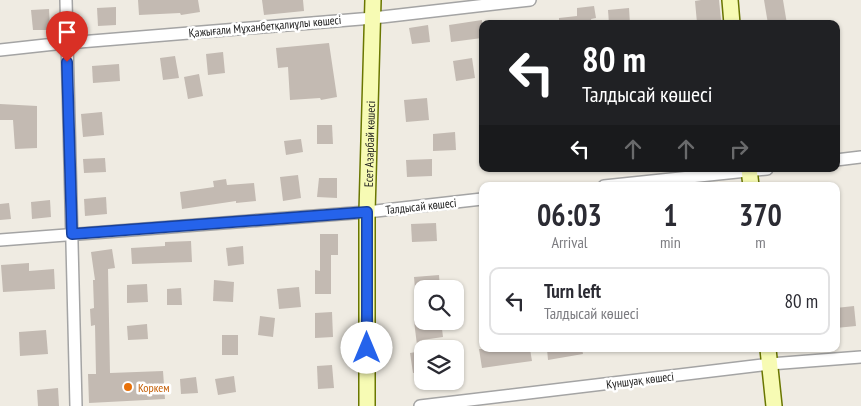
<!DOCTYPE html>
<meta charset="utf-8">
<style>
body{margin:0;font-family:"PT Sans Narrow",sans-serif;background:#f2f2f3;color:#2b2b33;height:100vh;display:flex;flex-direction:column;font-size:19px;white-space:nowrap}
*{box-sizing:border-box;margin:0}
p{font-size:16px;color:#7c7c81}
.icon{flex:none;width:28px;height:28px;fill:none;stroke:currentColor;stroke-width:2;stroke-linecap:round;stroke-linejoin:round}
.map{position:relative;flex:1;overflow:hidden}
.details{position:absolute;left:479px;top:182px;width:361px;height:170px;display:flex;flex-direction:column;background:#fff;border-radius:10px;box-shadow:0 1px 4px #0004}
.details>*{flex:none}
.hud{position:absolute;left:479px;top:20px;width:361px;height:152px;border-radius:10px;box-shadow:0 1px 4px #0004;background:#202124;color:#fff;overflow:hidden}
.buttons{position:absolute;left:414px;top:280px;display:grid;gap:10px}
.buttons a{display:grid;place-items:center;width:50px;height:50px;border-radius:10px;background:#fff;box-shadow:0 1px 4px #0004;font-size:25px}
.pin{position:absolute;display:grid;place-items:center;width:42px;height:42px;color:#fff;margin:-51px -21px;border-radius:50% 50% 50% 0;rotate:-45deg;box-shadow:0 0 5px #0007}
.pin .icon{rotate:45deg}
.me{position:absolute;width:55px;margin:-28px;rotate:0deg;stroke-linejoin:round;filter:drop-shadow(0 0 4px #0008)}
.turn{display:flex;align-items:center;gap:18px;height:105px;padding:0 20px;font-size:22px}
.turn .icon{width:65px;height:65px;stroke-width:2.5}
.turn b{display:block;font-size:35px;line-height:42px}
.lanes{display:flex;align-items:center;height:48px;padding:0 20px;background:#0003;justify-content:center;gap:25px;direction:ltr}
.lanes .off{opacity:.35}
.eta{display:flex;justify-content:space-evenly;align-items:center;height:85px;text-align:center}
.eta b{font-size:30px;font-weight:800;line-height:35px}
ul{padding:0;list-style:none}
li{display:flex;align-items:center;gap:15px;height:68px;margin:0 10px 8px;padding:0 10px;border:2px solid #e1e1e2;border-radius:10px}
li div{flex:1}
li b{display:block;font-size:19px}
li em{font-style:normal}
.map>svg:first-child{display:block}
</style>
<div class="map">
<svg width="861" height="406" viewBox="0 0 861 406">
<rect width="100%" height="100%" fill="#efebe2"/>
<!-- building -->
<g fill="#c3bab2">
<polygon points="138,0 198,0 200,12 181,15 180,13 139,15"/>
<polygon points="262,0 303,0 304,11 264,15"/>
<polygon points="701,0 719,0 721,20 697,23 695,1"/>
<polygon points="764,0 783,0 787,24 768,24"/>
<polygon points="594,6 596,18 591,19 592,24 559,24 559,18 577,16 577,8"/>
<polygon points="116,7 116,25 98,26 97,8"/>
<polygon points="629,8 630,24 609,24 608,10"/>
<polygon points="49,9 50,30 33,30 31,10"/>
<polygon points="482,20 482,38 451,42 449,25"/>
<polygon points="428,25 430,42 412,44 409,28"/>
<polygon points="329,43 337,97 321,100 320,98 290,100 288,67 278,68 276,48"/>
<polygon points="223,52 225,73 208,75 206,54"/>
<polygon points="175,56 179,78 163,80 160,58"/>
<polygon points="472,58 475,78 456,81 453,61"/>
<polygon points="119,64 120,81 93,83 92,66"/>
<polygon points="199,74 203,96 188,99 184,77"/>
<polygon points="427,98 429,120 406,122 404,100"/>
<polygon points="0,104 37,106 37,148 15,149 13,120 0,120"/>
<polygon points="102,112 104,135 83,137 81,114"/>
<polygon points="317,125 332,125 333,144 317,144"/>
<polygon points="455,132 456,150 433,151 433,134"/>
<polygon points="301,139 303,152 286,155 284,141"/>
<polygon points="105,158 106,172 84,173 83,159"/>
<polygon points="432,159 432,176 407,177 406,160"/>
<polygon points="298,175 301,198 283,201 280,177"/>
<polygon points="319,178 337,178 337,198 317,197"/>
<polygon points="226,179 227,185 254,183 256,201 236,203 236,201 182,209 180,192 214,187 213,181"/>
<polygon points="106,197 107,214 85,216 84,199"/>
<polygon points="50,200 51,217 32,219 31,202"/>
<polygon points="9,203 11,219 0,220 0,204"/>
<polygon points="436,223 437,241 412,242 411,224"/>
<polygon points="320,234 338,234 338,255 331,255 331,294 315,294 315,270 320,271"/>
<polygon points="191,241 192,262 132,264 131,248 165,246 165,242"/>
<polygon points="243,246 244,264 228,266 226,248"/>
<polygon points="112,249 115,268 108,269 110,373 163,371 165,399 89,403 88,374 96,374 95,325 91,326 90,309 94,308 93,280 95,280 91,252"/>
<polygon points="29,263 29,271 54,269 55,289 3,292 1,265"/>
<polygon points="439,275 440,289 415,289 414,277"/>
<polygon points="214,280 234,282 233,302 213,301"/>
<polygon points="147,284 148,302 127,303 127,285"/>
<polygon points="299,287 301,307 279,309 277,289"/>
<polygon points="181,288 182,305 167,305 167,289"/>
<polygon points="414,301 422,301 422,321 441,321 443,337 422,340 422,345 417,345 414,321"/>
<polygon points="854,306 856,326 836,328 836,308"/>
<polygon points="332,312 333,337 315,338 315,313"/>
<polygon points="260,316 275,318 273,337 258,335"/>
<polygon points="147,324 148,339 128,340 127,326"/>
<polygon points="46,330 48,354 20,356 19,332"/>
<rect x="222" y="335" width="16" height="20"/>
<polygon points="479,349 530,349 532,361 482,368"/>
<polygon points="547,349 582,349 583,354 548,360"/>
<polygon points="422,351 422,372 413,373 410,353"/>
<polygon points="332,365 334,388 318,389 317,366"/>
<polygon points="234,376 236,392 218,395 215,379"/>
<polygon points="196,377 198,393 181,394 180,379"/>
<polygon points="58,388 59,406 38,406 37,390"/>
</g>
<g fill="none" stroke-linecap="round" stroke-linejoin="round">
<defs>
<g id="street">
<polyline points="66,0 76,406"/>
<polyline points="0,50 55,44 373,18 530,0"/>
<polyline points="836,160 861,157"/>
<polyline points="604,186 767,169"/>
<polyline points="0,240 367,212 482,199"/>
<polyline points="420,406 770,364 861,357"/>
</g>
<g id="secondary">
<polyline points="730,0 732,24"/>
<polyline points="749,169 751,186"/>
<polyline points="768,349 774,406"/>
<path id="s1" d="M367,406v-194l6,-212"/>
</g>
</defs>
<!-- street casing -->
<use href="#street" stroke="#a4a4a4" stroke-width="14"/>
<!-- secondary casing -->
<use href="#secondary" stroke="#6a7701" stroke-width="18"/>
<!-- street -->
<use href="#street" stroke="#fff" stroke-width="11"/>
<!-- secondary -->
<use href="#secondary" stroke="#f7fbb4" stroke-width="15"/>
</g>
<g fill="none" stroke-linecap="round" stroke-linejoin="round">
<defs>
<polyline id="route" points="67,62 72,234 367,212 367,348"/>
</defs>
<!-- route casing -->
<use href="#route" stroke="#184099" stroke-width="12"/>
<!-- route -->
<use href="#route" stroke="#2563eb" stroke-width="9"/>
</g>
<!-- markers -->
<circle fill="#e8710a" stroke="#fff" stroke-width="2" cx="128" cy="387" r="5"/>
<g text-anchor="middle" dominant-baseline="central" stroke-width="5" stroke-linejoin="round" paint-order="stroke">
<!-- street labels -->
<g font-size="12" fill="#1d1d1d" stroke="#fff">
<text transform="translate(265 26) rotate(-5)">Қажығали Мұханбетқалиұлы көшесі</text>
<text stroke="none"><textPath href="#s1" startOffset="262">Есет Азарбай көшесі</textPath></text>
<text transform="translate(421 206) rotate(-6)">Талдысай көшесі</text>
<text transform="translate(640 380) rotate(-7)">Күншуақ көшесі</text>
</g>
<!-- food labels -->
<g font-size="12" fill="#c56008" stroke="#fff" text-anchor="start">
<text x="138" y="387">Коркем</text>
</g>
</g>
</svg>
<div class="buttons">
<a><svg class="icon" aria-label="search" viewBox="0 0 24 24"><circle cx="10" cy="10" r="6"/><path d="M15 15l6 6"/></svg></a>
<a><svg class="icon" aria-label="layers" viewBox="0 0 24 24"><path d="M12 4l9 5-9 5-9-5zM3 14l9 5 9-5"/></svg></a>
</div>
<div class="pin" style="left:67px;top:62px;background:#d93025"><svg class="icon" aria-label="arrive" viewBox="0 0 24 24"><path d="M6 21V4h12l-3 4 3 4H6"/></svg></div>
<svg class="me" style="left:367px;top:348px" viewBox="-20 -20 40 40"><circle r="19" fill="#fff"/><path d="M0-13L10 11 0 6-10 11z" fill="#2563eb"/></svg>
<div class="hud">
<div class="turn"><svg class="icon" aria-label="left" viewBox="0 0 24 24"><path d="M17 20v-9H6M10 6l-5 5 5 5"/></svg><div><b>80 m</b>Талдысай көшесі</div></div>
<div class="lanes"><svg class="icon" aria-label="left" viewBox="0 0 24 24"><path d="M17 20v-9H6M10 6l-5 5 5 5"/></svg><svg class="icon off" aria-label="ahead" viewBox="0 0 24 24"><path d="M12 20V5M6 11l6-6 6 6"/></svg><svg class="icon off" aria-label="ahead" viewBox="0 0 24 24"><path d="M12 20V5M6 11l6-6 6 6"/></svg><svg class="icon off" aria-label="right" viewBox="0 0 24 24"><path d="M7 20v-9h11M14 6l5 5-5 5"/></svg></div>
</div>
<section class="details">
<div class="eta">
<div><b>06:03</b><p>Arrival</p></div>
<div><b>1</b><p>min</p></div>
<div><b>370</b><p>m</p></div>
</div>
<ul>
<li><svg class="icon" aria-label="left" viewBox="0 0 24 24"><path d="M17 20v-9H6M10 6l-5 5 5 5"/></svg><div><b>Turn left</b><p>Талдысай көшесі</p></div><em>80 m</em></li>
</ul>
</section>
</div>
